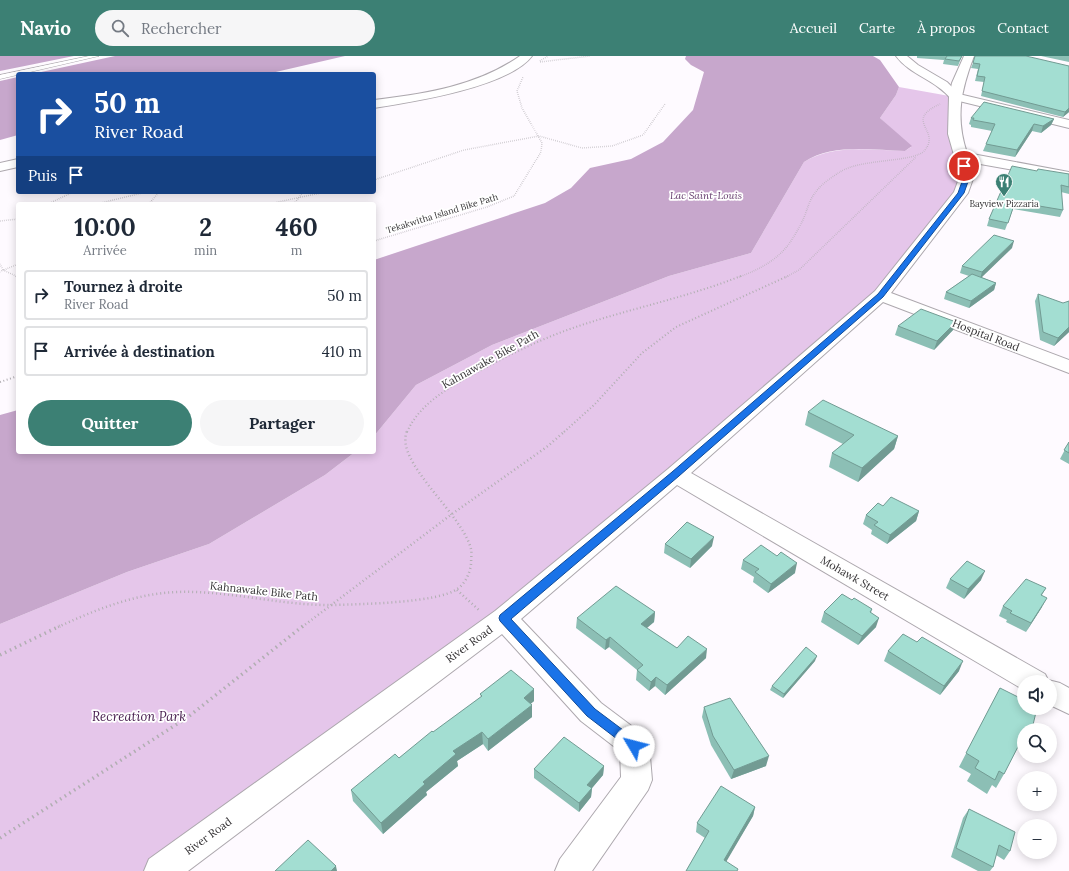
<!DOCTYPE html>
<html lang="fr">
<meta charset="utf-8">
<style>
body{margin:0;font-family:Lora,serif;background:#f6f6f7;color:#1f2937;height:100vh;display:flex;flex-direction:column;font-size:15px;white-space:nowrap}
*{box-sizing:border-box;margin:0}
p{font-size:13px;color:#747a83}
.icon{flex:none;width:22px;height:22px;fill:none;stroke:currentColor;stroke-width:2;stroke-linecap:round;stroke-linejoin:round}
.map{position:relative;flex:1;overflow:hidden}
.drawer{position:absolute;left:16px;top:146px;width:360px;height:252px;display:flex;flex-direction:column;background:#fff;border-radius:4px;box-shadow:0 2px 10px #0003}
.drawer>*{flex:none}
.banner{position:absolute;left:16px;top:16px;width:360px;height:122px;border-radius:4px;box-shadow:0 2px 10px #0003;background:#1a4fa0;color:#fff;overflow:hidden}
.fabs{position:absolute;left:1017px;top:619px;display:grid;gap:8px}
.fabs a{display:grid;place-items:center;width:40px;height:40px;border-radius:50%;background:#fff;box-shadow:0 2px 10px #0003;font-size:20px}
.pin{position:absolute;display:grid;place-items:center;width:34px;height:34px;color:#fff;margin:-17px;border:2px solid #fff;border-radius:50%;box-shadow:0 1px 4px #0007}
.me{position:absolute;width:44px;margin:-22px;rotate:307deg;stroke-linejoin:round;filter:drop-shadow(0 0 3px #0008)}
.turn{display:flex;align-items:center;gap:14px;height:84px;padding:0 12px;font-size:18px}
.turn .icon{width:52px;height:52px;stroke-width:2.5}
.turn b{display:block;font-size:28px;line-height:34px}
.then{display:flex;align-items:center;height:38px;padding:0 12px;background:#0003;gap:8px;font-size:15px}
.eta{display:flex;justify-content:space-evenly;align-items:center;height:68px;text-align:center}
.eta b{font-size:24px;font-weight:800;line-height:28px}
.cta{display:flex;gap:8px;margin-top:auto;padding:8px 12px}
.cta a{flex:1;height:46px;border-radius:24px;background:#3c8074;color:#fff;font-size:16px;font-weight:800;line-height:46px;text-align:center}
.cta a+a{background:#f6f6f7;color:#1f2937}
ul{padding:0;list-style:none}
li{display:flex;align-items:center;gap:12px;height:50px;margin:0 8px 6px;padding:0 4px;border:2px solid #e0e1e3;border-radius:4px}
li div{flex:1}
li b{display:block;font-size:15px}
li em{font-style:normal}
header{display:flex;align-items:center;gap:24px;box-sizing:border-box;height:56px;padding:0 20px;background:#3c8074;color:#fff}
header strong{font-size:19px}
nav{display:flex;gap:22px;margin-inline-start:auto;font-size:14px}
.search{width:280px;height:36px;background:#f6f6f7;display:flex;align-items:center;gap:10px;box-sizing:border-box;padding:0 14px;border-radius:22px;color:#747a83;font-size:15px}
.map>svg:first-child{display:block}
</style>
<header>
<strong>Navio</strong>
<div class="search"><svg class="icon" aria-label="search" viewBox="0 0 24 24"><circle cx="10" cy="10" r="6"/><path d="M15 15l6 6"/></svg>Rechercher</div>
<nav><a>Accueil</a><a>Carte</a><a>À propos</a><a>Contact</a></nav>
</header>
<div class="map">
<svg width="1069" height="815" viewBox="0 0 1069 815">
<rect width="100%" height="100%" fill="#fefaff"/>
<!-- green -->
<path fill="#e5c6ea" d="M899,31l56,10 12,79 -86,119 -205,179 -515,397h-161v-247l127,-52 82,-28 116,-69 30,-23h19v-16l42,-51 76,-40 177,-69 82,-23 53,-91c28,-18 69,-12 101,-11l6,-4 -31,-29 16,-23z"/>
<!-- water -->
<g fill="#c7a7cc">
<polygon points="0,0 74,0 0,15"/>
<polygon points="115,0 345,0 267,18 32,18"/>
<path d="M686,0h187l7,4 19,27 -3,8 -16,23 32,28 -7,5c-32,-1 -73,-8 -101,11l-53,91 -82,23 -177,69 -76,40 -42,51v-176l171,-57 26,-15 19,-20 41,-9 32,-17 30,-32 11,-38 -13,-7 -6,-6z"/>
<polygon points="18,21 18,79 0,84 0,25"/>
<polygon points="18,354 18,396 355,396 325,419 209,488 127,516 0,568 0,359"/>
</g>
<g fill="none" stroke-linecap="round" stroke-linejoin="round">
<defs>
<polygon id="service" points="89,0 99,0 0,23 0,19"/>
<g id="minor">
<path d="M520,0h12c-23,31 -120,46 -158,52v-8c51,-6 103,-14 146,-44z"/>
<path d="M964,0h10c-13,34 -19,61 -7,97l102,19v8l-100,-18 5,14 -6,17 -77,100 178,67v13l-186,-71 -192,171 354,201 3,6 12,3 9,5v26l-19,-9v-23h-26v8l-347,-205 -156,134 80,84 44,33 4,9 3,35 -4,10 -56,81h-37l5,-12 61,-82 -1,-26 -39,-30 -79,-87 -314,237h-44l5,-12 346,-248 173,-142 207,-178 79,-99 6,-16 -12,-42 1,-37 3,-14z"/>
<polygon points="18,103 18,111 0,115 0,107"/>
</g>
<path id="tertiary" d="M896,0h11l11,9 29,17 12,12 110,26v8l-118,-29c-15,-19 -41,-24 -55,-43z"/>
</defs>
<!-- service casing -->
<use href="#service" stroke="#ada8ae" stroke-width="1"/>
<!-- minor casing -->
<use href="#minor" stroke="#ada8ae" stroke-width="2"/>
<!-- tertiary casing -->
<use href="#tertiary" stroke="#ada8ae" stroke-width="2"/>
<!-- path-far3 -->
<g stroke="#b1aeb2" stroke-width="1.5" stroke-dasharray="0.5 1.5" stroke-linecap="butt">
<polyline points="540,5 548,0"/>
<polyline points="540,6 590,0"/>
<polyline points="374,124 464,94 539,80 582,92 612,90 643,79 665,48"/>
<polyline points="48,148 73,136"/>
<polyline points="97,148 146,136"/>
<polyline points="149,148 159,136"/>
<polyline points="269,148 325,136"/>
<polyline points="294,148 303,136"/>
<polyline points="0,165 18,163"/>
<polyline points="374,185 487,151 514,140 541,96 542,87 522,52 517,35 523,21"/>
<polyline points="0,208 3,214 0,216"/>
<polyline points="3,214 18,221"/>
<polyline points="4,214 18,208"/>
<path d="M739,221c19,-7 37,-16 50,-33 6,-9 12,-19 16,-29 3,-8 5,-16 10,-22 6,-9 17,-16 25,-21 21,-14 75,-9 85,-22 16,-20 -22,-29 15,-46"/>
<polyline points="786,221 799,214 916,101"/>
</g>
<!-- path-far2 -->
<g stroke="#b1aeb2" stroke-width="2" stroke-dasharray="1 2.5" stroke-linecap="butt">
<polyline points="16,220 18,221"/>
<polyline points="0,326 18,320"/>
<path d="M407,376c12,-27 39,-43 65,-57 31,-17 64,-34 98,-46 57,-20 116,-31 171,-53"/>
<polyline points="564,376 594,349 642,297 676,271 788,220"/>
</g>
<!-- path-far1 -->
<g stroke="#b1aeb2" stroke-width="2.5" stroke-dasharray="1 3" stroke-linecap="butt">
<polyline points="457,534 480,555"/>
<path d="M58,571c37,-17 76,-33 118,-35 53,-2 105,14 159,13 25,-1 103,-2 122,-16 8,-5 13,-16 14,-25 0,-5 1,-11 0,-15 -9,-36 -77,-87 -64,-118"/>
<polyline points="302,571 452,458 548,390 565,375"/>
</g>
<!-- path -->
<g stroke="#b1aeb2" stroke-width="3.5" stroke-dasharray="1.5 4" stroke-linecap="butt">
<polyline points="0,599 60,570"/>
<polyline points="0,782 188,661 303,570"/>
</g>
<!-- service -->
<use href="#service" fill="#fff" fill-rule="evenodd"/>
<!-- minor -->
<use href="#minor" fill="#fff" fill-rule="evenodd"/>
<!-- tertiary -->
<use href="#tertiary" fill="#fff" fill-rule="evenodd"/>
</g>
<!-- wall -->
<g fill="#8cbfb5">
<polygon points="917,0 962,0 958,10 943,8 944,4 917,2"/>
<polygon points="1026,0 1069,56 1063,61 981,40 984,26 975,25 978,13 971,12 973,7"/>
<polygon points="1041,0 1069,0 1069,6"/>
<polygon points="971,62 1054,63 1051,69 1041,77 1032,75 1015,101 983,95 986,88 992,75 971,71 971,69 969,68"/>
<polygon points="1037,115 1069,118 1069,138 1061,136 1063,154 1060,161 1013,153 1005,174 987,170 989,163"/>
<polygon points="1012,192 981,221 996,227 994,234 969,252 944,243 946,236 969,220 960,217 962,210"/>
<polygon points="1038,238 1069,276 1054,290 1040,284 1035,245"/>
<polygon points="956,266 953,274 934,294 895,279 898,270"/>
<polygon points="808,356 898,380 894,393 858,426 829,411 832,397 843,388 805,369"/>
<polygon points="1069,386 1069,408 1060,403"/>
<polygon points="883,450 919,455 916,465 887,488 871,478 872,474 863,468 866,459"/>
<polygon points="665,488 712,490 690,512 664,497"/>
<polygon points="743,504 795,517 768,537 753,526 754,521 741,513"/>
<polygon points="950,523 981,524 964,543 946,532"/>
<polygon points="1046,532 1042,539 1042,551 1026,576 1006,566 1007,564 999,560 1003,550"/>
<polygon points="852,544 872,553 871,557 876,571 858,589 821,566 824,556"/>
<polygon points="655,556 654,566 646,572 677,592 706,602 665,639 655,630 649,635 636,624 637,614 609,591 605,594 576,572 577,562"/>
<polygon points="917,586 959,615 940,639 884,605 888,595"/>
<polygon points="815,605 783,642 770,634 772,630"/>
<polygon points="1000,632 1032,673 1032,674 1024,674 1024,686 1021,685 1004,718 996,732 992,729 987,738 967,725 971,718 959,711"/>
<polygon points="534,633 534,645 530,648 532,661 488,695 483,688 457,705 458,710 426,736 427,739 383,778 353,745 351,734 399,702 481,641 480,638"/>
<polygon points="704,651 766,710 731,723 711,689 702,661"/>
<polygon points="604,710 603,719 592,732 591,741 579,756 534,722 534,713"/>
<polygon points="755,751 753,760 726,805 686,815 705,782 696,776 697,767"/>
<polygon points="969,753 1010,795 1004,804 996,799 993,811 990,815 978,815 951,801 963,762"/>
</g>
<!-- shaded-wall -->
<g fill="#729b93">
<polygon points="1069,52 1069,56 1063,61 1065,56"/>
<polygon points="1054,63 1051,69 1041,77 1043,70"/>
<polygon points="1034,68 1032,75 1015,101 1017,94"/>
<polygon points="1014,185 1012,192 980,223 982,216"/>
<polygon points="996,227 994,234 969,252 971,245"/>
<polygon points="956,266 953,274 934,294 937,285"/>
<polygon points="1069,271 1069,276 1054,290 1058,282"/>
<polygon points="898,380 894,393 858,426 862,412"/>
<polygon points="919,455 916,465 887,488 890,479"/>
<polygon points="714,481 712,490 690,512 691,503"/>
<polygon points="797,507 795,517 768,537 771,528"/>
<polygon points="985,515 981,524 964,543 968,533"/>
<polygon points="1047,542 1042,551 1026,576 1031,567"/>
<polygon points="655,556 654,566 640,578 641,568"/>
<polygon points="879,562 876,571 858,589 862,580"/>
<polygon points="610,581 609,591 605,594 606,584"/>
<polygon points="707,593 706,602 665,639 667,629"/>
<polygon points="817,600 815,605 783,642 784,638"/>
<polygon points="963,605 959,615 940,639 944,630"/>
<polygon points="656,621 655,630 649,635 651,626"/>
<polygon points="534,633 534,645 524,654 524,642"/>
<polygon points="532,649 532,661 488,695 488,683"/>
<polygon points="482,676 483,688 457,705 458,710 426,736 427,739 383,778 381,767 423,726 453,695"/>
<polygon points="769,700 766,710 731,723 734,714"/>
<polygon points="604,710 603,719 587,738 587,729"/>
<polygon points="592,732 591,741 579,756 579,747"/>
<polygon points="755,751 753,760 722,813 724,804"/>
<polygon points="336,810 337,815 331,815"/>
</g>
<!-- building -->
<g fill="#a3ded2" stroke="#729b93">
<polygon points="947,0 962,0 959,5 945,3"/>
<polygon points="975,0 1026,0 1069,10 1069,52 1065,56 982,35 985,21 977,20 980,8 973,7"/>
<polygon points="984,46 1054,63 1043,70 1034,68 1017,94 986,88 995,68 973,64 974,62 971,62"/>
<polygon points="1012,110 1037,115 1038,113 1069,118 1069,131 1061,129 1063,154 1015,146 1008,167 989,163"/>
<polygon points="994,179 1014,185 982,216 962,210"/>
<polygon points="972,218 996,227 971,245 946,236"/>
<polygon points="1038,238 1063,247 1069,245 1069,271 1058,282 1043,276"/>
<polygon points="921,253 956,266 937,285 898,270"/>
<polygon points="823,344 898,380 862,412 832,397 854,379 808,356"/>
<polygon points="1069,386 1069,397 1064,394"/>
<polygon points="891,441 919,455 890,479 874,469 878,466 866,459 878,447 883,450"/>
<polygon points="687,466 714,481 691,503 665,488"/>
<polygon points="761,489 777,500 781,496 797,507 771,528 755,516 759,513 743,504"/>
<polygon points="967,505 985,515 968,533 950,523"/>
<polygon points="1026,523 1046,532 1041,539 1047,542 1031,567 1010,557 1012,555 1003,550"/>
<polygon points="616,530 655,556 641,568 677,592 688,580 707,593 667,629 656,621 651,626 637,614 643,609 610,581 606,584 577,562"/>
<polygon points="842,538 852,544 854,542 872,553 870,556 879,562 862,580 824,556"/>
<polygon points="903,578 917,586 922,581 963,605 944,630 888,595"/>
<polygon points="806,591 817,600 784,638 772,630"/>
<polygon points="511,614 534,633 524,642 532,649 488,683 482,676 453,695 456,698 423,726 425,728 381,767 351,734 395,698 399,702 432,675 433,676 482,640 480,638"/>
<polygon points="1000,632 1024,644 1024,652 1037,652 1032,673 1028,671 1026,674 1024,674 1024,679 1004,718 999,715 995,724 975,712 979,705 966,697"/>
<polygon points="730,642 769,700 734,714 713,680 704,651"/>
<polygon points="564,681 604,710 587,729 592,732 579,747 534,713"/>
<polygon points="721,730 755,751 724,804 738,813 737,815 686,815 709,775 697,767"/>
<polygon points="969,753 1015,776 1010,795 999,789 993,811 956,792"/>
<polygon points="308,784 336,810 331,815 275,815"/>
</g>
<!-- route -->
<polygon fill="#1a73e8" stroke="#114b97" points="962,109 966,109 970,120 964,137 883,241 679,420 511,563 595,653 639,686 640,690 639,693 634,695 630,693 587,660 500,565 499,562 500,559 672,416 878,238 958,137 964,120"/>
<!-- icons -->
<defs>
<symbol id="restaurant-pin" viewBox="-11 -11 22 30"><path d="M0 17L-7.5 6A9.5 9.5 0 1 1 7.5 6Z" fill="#3c8074" stroke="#fff"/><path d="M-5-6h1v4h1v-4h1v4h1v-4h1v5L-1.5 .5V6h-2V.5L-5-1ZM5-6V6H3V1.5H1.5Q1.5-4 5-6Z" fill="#fff"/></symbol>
</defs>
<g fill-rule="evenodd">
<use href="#restaurant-pin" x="994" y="116" width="20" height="27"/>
</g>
<g text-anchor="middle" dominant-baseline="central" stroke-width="3.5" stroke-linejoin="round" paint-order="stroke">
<!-- far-poi labels -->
<g font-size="9" fill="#363436" stroke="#fff">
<text x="1004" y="147">Bayview Pizzaria</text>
</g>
<!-- far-street labels -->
<g font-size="9" fill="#363436" stroke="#fff">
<text transform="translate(442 157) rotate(-17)">Tekakwitha Island Bike Path</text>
</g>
<!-- far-water labels -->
<g font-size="10" font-style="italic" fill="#63396b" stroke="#fff">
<text x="706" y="139">Lac Saint-Louis</text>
</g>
<!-- street labels -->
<g font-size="11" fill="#363436" stroke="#fff">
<text transform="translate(986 279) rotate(21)">Hospital Road</text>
<text transform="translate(490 303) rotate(-29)">Kahnawake Bike Path</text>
<text transform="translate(855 522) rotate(30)">Mohawk Street</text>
<text transform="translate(264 535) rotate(6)">Kahnawake Bike Path</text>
<text transform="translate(469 588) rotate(-36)">River Road</text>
<text transform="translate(208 780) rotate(-36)">River Road</text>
</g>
<!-- near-park labels -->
<g font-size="13" font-style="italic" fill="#4b2252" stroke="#fff">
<text x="139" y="660">Recreation Park</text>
</g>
</g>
</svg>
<div class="fabs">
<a><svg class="icon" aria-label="sound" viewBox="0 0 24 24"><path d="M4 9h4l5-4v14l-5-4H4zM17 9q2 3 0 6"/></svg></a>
<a><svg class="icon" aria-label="search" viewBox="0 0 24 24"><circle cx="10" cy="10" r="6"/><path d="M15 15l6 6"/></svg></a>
<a>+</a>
<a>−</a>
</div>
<div class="pin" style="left:964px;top:110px;background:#d93025"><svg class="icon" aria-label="arrive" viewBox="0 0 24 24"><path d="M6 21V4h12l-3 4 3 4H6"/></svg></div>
<svg class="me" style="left:634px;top:690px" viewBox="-20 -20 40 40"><circle r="19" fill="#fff"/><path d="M0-13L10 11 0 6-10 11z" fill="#1a73e8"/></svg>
<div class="banner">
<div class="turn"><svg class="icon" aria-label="right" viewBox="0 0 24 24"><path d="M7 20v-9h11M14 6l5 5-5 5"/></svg><div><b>50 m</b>River Road</div></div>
<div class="then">Puis<svg class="icon" aria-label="arrive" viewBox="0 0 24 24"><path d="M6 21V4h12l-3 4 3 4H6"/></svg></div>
</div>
<section class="drawer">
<div class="eta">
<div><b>10:00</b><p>Arrivée</p></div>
<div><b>2</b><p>min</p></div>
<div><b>460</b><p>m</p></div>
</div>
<ul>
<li><svg class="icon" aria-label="right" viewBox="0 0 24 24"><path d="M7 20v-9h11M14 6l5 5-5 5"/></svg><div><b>Tournez à droite</b><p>River Road</p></div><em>50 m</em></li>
<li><svg class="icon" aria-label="arrive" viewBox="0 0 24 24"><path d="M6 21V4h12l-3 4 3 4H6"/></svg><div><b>Arrivée à destination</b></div><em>410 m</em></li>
</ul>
<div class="cta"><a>Quitter</a><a>Partager</a></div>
</section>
</div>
